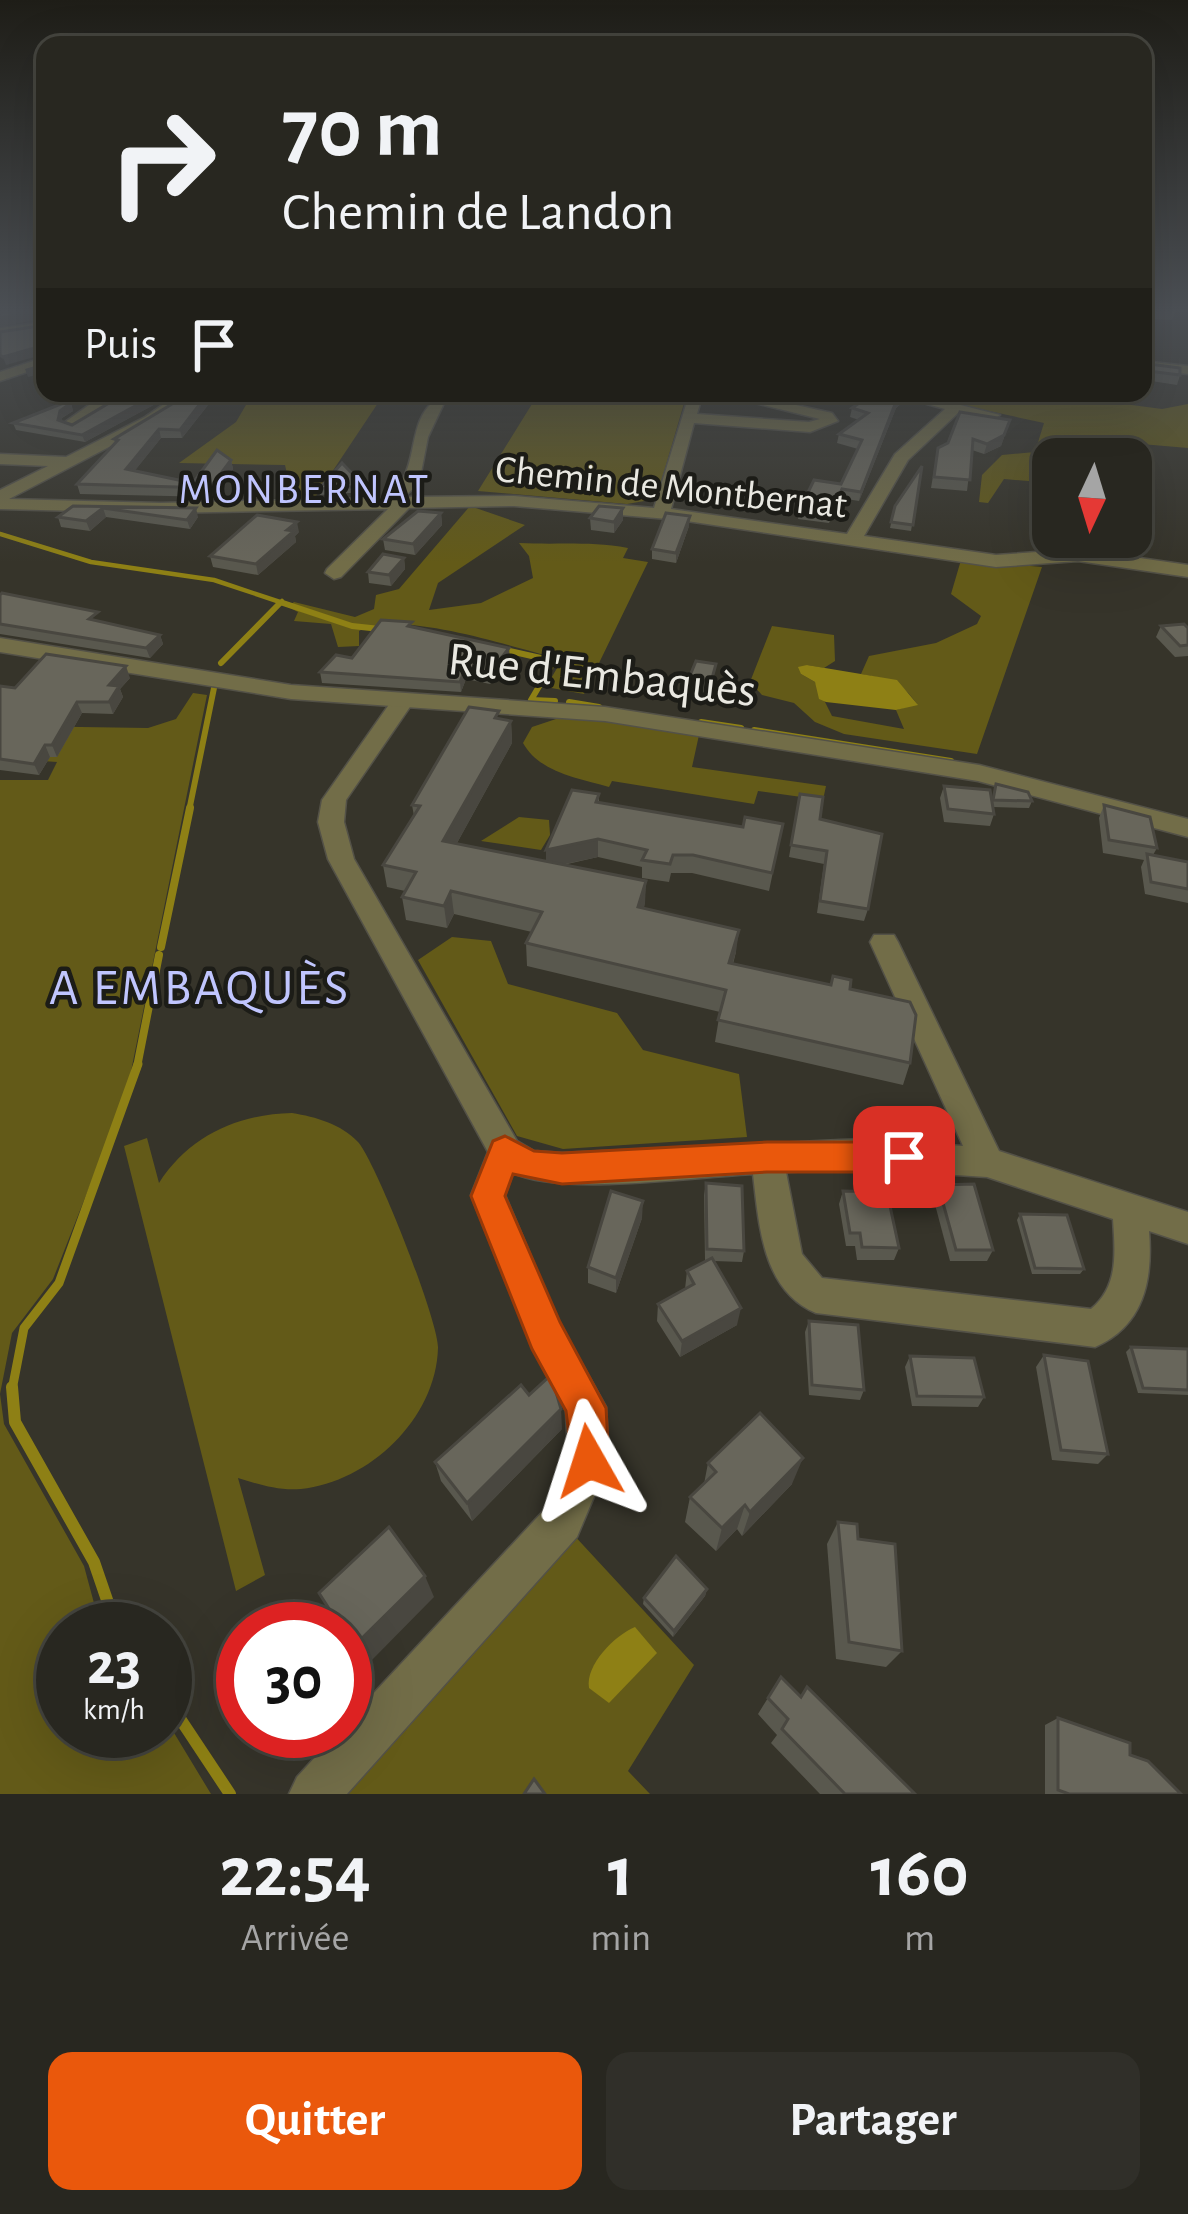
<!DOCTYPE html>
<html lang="fr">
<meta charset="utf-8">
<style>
body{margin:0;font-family:"Alegreya Sans",sans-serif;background:#302f29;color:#f1f3f6;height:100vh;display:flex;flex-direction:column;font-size:45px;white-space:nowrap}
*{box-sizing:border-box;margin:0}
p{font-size:39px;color:#a5a5a5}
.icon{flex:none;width:66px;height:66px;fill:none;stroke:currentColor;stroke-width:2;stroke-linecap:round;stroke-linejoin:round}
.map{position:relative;height:1794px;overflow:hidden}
.details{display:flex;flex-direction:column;background:#282720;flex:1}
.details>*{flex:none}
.top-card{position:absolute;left:36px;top:36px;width:1116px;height:366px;border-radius:24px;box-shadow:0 12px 48px #0002,0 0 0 3px #44443e;background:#282720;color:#f1f3f6;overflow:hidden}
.needle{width:78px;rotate:184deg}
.controls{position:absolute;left:1032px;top:438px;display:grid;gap:24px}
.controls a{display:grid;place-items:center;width:120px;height:120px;border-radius:24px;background:#282720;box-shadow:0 12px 48px #0002,0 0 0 3px #44443e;font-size:60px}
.speed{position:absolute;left:36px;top:1602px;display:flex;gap:24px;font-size:60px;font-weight:700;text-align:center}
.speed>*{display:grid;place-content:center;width:156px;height:156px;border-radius:50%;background:#282720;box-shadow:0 12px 48px #0002,0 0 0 3px #44443e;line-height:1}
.speed small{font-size:30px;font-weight:400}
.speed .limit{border:18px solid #d22;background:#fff;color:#111}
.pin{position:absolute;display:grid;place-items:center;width:102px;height:102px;color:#fff;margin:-51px;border-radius:24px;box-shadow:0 6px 18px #0006}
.me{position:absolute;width:132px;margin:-66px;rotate:354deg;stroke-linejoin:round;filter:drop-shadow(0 0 9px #0008)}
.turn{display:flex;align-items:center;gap:42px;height:252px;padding:0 48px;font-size:54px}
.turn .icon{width:156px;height:156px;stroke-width:2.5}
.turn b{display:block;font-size:84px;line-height:102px}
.then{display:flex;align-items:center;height:114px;padding:0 48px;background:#0003;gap:24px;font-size:45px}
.eta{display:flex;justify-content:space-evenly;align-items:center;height:204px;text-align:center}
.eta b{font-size:72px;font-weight:700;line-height:84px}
.action{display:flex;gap:24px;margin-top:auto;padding:24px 48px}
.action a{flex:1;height:138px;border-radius:24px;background:#ea580c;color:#fff;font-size:48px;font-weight:700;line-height:138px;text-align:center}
.action a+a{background:#302f29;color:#f1f3f6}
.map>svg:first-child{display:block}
</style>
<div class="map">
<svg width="1188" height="1794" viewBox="0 0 1188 1794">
<rect width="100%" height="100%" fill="#36342a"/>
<!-- green -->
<g fill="#635a18">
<polygon points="253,393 687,393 656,499 627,504 478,491 532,404 382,397 314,499 280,500 288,478 285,465 179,463 236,422"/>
<polygon points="906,393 1042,393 1162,409 1188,404 1188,448 1118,442 1053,455 1060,459 1053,459 1053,483 1004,479 988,503 979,502 982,475 1002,455 1035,452 1044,423"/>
<path d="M470,506l55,19 -87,58 -9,27 52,-7 52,-25 -4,-22 -10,-13c39,2 70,-2 109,5l-5,10 25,4 -64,132 -38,-7 14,-24 -4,-5c-45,-11 -156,-49 -197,-27v15l-21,1 -7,-23 -37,-3 4,-9 -10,-5 6,-5 61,15 19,-8 2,-14 23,-6z"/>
<path d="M961,560l81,7 -65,187 -133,-20 -29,-12 -21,-19 -32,-8 -12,-13 22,-56 62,9 1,26 -11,7 -17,-3 -6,9 14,8 17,34 72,13 -8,-19 21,-6c-16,-23 -29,-25 -56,-30l8,-18 67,-13 41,-19 4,-8 -30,-22z"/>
<polygon points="193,693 207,695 127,1091 53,1279 12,1333 0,1394 0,780 48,780 57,762 28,760 14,726 148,728 176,719"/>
<path d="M565,716l134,19 -7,32 134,19 -3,14 -65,-9 -4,13 -142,-23 -3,6c-31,-9 -69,-14 -86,-44l9,-16z"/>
<polygon points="519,817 549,820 550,835 541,850 481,841"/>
<polygon points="452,937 491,941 508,984 617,1013 643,1050 739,1074 747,1137 563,1149 517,1136 418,960"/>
<path d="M292,1113c24,4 49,11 66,29 18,20 81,180 80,206 -2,71 -69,134 -137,141 -23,2 -43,-5 -63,-11l27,97 -29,16 -112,-445 23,-8 12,45c30,-47 79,-69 133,-70z"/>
<polygon points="0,1394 4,1424 84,1566 101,1629 63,1629 63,1731 165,1731 165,1718 211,1794 0,1794"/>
<polygon points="571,1532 694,1665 628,1771 650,1794 339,1794"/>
</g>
<!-- water -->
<g fill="#8e8015">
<polygon points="807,665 897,680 918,705 896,710 826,702 819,699 815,682 801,674 798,667"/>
<path d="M635,1627l22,26 -48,50 -20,-15c-4,-23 26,-53 46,-61z"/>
</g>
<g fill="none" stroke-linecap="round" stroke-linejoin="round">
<!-- stream-far4 -->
<g stroke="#8e8015" stroke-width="4.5">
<polyline points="0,534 91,562 214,580 292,606"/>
<polyline points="277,606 282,601"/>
</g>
<!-- stream-far3 -->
<g stroke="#8e8015" stroke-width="6">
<polyline points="283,603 352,626 380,629"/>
<polyline points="501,649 554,661 531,700 555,701"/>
<polyline points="221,663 280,603"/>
<polyline points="569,702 599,707"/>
<polyline points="701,722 741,728"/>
<polyline points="754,730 951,761"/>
<polyline points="189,811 214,688"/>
</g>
<!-- stream-far2 -->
<g stroke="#8e8015" stroke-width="8">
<polyline points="161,947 190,808"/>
<polyline points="137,1067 159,955"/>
</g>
<!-- stream-far1 -->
<polyline stroke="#8e8015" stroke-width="9" points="12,1390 24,1328 59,1283 138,1064"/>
<!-- stream -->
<g stroke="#8e8015" stroke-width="12">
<polyline points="12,1387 15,1422 94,1562 117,1629"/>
<polyline points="165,1696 230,1794"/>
</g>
<defs>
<g id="minor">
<polygon points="45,322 45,330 0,336 0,328"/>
<polygon points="45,357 45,366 0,381 0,372"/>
<polygon points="1143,361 1188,366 1188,374 1143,369"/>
<polygon points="106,393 123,393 75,428 65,428 65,422"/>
<path d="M180,393h17l-42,30 -146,76 152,4 220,-5c7,-5 19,-12 22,-19 14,-26 7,-62 34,-80l7,4 -16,34 -9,46 -15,14 110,-1 140,12 35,-113 22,-2 -10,7 -4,14 112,8 11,-3 -106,-26h27l91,20 6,8 -28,11 -116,-9 -23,86 176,25 48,-80 50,-45 -54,-15 22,-1 87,22 -8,5 -33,-8 -51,48 -44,76 132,19 82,-6 110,16v12l-110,-16 -82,6 -316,-47 -166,-14 -105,2 -68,69 -7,2 -9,-6 2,-4 61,-60 -227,4 -161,-4v-19l48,-24 -48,-2v-10l66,3 79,-40z"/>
<path d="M403,694l11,7 -68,99 -2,22 10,37 163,282 17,10 28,2 300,-14 101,7 -93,-204 4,-7h20l4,7 101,209 189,61v32l-39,-13c4,49 -5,95 -54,116l-279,-34c-54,-22 -57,-89 -63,-139 -58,3 -192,22 -240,-1l-8,22 54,128 47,84 3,54 -32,76 -230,257h-58l8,-17 42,-46h6v-7l202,-217 21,-47 -2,-49 -33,-62 -62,-154 17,-43 -160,-293 -10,-37 4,-22 73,-104zM862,1169l125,8 126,42c2,33 6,67 -22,90l-269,-31 -20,-24 -16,-82z"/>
</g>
<polygon id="tertiary" points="0,638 291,685 605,707 979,765 1188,819 1188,837 978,781 605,721 291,699 0,652"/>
</defs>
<!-- minor casing -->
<use href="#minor" stroke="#535147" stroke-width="3"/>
<!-- tertiary casing -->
<use href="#tertiary" stroke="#535147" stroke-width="3"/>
<!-- minor -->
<use href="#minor" fill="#726d48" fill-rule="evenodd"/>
<!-- tertiary -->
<use href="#tertiary" fill="#726d48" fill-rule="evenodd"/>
</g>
<!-- wall -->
<g fill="#59584e">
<polygon points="1143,312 1175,312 1172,320 1151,319"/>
<polygon points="1149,364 1180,375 1177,385 1145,380"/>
<polygon points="157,394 159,402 85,442 16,430 13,423 71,403 73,411 62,418 62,421 72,425"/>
<polygon points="903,402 896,408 859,501 840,498 829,523 798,519 800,509 841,484 858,449 837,443 839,434 859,420 850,417 852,408"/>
<polygon points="208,405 182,438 161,438 135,470 193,483 231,460 233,469 213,497 80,494 77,484 115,443 114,439"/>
<polygon points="1010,420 1001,446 984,454 972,450 967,491 931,488 936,458"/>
<polygon points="922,466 911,531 890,528 895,506"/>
<polygon points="364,486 365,492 320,495 319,489"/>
<polygon points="73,506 198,517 190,529 106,517 90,531 61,527 58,517"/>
<polygon points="441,513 442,525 415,555 385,550 383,539"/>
<polygon points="590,518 623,520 614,533 591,530"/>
<polygon points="689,526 676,563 652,559 652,549"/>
<polygon points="299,532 295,536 296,542 258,575 213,567 210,556"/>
<polygon points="404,558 405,569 391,586 369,583 368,572"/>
<polygon points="0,595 102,622 160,635 163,644 150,658 0,634"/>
<polygon points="1161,626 1188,628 1188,656 1175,657 1156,637"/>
<polygon points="413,627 510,658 490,684 466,679 461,692 322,683 320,672"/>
<polygon points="715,676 710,693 688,690 689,678"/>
<polygon points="130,678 120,689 123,697 113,714 82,713 57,757 50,757 39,775 0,770 0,686 15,688"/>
<polygon points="499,719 511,721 512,743 457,843 546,861 599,794 599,803 743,827 783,824 769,891 692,873 671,873 669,882 642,878 642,867 598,857 563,865 646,881 644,908 736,952 733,964 850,989 910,1063 903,1085 715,1042 720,1012 527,966 526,943 532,932 454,914 447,928 406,920 402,897 405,891 387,887 383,865 414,816 412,805"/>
<polygon points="944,786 992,801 1032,801 1029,808 993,807 994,814 990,826 944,822 940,798"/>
<polygon points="800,794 820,819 868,909 864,921 817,913 824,864 789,857"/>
<polygon points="1104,805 1157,848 1153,855 1188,862 1188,903 1145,894 1141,867 1144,860 1103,853 1099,818"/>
<polygon points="706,1183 744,1251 742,1262 714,1261 737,1325 680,1357 657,1321 658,1304 685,1289 687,1271 707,1260 705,1260 704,1195"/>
<polygon points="938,1185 993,1250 987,1261 950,1261 933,1197"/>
<polygon points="843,1191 899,1248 894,1260 857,1260 855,1246 846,1246 839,1204"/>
<polygon points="1020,1214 1084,1269 1080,1274 1032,1274 1017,1220"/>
<polygon points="642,1218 616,1293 588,1283 588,1267"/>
<polygon points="809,1321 864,1390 860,1400 809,1395 805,1332"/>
<polygon points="1131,1347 1188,1349 1188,1395 1138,1393 1126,1352"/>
<polygon points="1044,1355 1108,1454 1098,1464 1052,1460 1036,1367"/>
<polygon points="910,1356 984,1397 978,1407 912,1406 905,1367"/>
<polygon points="562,1429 472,1521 441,1481 435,1462"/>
<polygon points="708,1463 792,1484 742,1536 737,1529 716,1551 685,1522 690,1497 704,1484"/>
<polygon points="838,1522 858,1539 902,1651 886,1667 836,1659 827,1544"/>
<polygon points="707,1589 705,1596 673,1637 643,1604 644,1598"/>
<polygon points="781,1677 801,1697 915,1794 820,1794 771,1743 777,1735 758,1714"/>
<polygon points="1058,1718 1130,1755 1181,1794 1045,1794 1045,1725"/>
</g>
<!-- shaded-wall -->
<g fill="#494740">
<polygon points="29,312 43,312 44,318 0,327 0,318"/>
<polygon points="45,345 45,354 6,365 3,357"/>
<polygon points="45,363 45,373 28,377 25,369"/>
<polygon points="905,393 903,402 896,408 859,501 861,492 897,399"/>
<polygon points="157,394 159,402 85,442 82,435"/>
<polygon points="206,396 208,405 182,438 180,430"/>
<polygon points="71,403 73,411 62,418 61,428 58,420 60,411"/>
<polygon points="1010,420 1001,446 984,454 987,444"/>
<polygon points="159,429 161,438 129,478 126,469"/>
<polygon points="231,460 233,469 213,497 210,488"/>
<polygon points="103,508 106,517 90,531 86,521"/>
<polygon points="196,508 198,517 190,529 187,520"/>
<polygon points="623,508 623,520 614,533 614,522"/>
<polygon points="441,513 442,525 415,555 413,544"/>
<polygon points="690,516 689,526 676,563 676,553"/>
<polygon points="297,522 299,532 295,536 296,542 258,575 256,564"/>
<polygon points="404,558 405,569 391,586 389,575"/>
<polygon points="160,635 163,644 150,658 146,648"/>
<polygon points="509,648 510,658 490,684 489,674"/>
<polygon points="126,666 130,678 120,689 123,697 113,714 109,702 109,685"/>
<polygon points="465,669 466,679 461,692 460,682"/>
<polygon points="77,702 82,713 57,757 52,745"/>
<polygon points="511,721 512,743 446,863 443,841"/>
<polygon points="45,745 50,757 39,775 34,764"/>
<polygon points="598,839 598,857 546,868 546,850"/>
<polygon points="646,881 645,904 637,929 638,907"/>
<polygon points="451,891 454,914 447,928 444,906"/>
<polygon points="739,930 736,952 726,985 729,963"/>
<polygon points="643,1201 642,1218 616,1293 616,1278"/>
<polygon points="741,1308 737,1325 680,1357 682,1341"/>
<polygon points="561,1409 562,1429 472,1521 467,1503"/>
<polygon points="803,1458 792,1484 742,1536 750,1512"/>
<polygon points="745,1505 737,1529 716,1551 722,1528"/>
<polygon points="425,1576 434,1597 367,1665 354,1646"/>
<polygon points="707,1589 705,1596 673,1637 674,1631"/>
</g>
<!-- building -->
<g fill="#68665b" stroke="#494740" stroke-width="3">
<polygon points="0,312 29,312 0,318"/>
<polygon points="1143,312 1153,312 1143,347"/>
<polygon points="45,325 45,348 45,345 3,357 0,355 0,332"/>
<polygon points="1149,364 1180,368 1180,375 1148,371"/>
<polygon points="126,393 157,394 82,435 13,423 66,402 71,403 60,411 58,420 72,425"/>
<polygon points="874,393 905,393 897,399 861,492 842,489 831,514 800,509 814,480 841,484 862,440 839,434 868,413 852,408"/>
<polygon points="187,395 206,396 180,430 159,429 126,469 193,483 217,450 231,460 210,488 77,484 118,440 114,439"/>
<polygon points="960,412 1010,420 1004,435 987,444 973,439 970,480 934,477 938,448 948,443"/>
<polygon points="342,463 364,486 319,489"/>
<polygon points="922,466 913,525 891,522 895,506"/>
<polygon points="73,506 196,508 187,520 103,508 86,521 58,517"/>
<polygon points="599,506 623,508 614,522 590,518"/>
<polygon points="418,511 441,513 413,544 383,539"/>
<polygon points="666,513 690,516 676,553 652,549"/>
<polygon points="257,515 297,522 287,530 294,531 256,564 210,556"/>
<polygon points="383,554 404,558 389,575 368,572"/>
<polygon points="2,593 98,612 89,619 160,635 146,648 0,624 0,595"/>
<polygon points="381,620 412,622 408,626 509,648 489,674 465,669 460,682 320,672 336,655 352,658"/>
<polygon points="1184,624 1188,628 1188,645 1180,646 1161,626"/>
<polygon points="46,654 126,666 109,685 119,686 109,702 77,702 52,745 45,745 34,764 0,759 0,686 15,688"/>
<polygon points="696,661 716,664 711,682 689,678"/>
<polygon points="469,707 499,711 495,718 511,721 443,841 646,881 638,907 739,930 729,963 831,985 833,976 851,980 850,989 910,1002 916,1015 910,1063 718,1020 726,990 526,943 542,912 451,891 444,906 402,897 416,872 383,865 420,806 412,805"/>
<polygon points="996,784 1028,792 1032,801 993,800"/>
<polygon points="944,786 990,790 994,814 948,809"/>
<polygon points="572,790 599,794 596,802 743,827 745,817 783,824 772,873 693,855 673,855 670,864 642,860 647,850 598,839 546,850"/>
<polygon points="800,794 823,797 820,819 882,834 868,909 820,901 827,851 791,845"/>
<polygon points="1104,805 1150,817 1157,848 1109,840"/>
<polygon points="1147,854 1188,862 1188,889 1151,882"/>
<polygon points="706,1183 742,1186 744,1251 707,1249"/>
<polygon points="974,1184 993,1250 956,1250 938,1185"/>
<polygon points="611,1191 643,1201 616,1278 588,1267"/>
<polygon points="843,1191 887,1192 899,1248 862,1247 860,1233 850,1233"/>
<polygon points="1020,1214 1067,1215 1084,1269 1035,1268"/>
<polygon points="712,1258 741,1308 682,1341 658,1304 694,1284 687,1271"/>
<polygon points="809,1321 858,1325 864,1390 812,1385"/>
<polygon points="1131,1347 1188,1349 1188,1390 1143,1388"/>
<polygon points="1044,1355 1088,1361 1108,1454 1061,1450"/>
<polygon points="910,1356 974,1358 984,1397 917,1396"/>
<polygon points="551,1375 561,1409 467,1503 435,1462 521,1385 529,1395"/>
<polygon points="760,1413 803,1458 750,1512 745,1505 722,1528 690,1497 716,1472 708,1463"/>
<polygon points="838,1522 857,1524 858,1539 895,1544 902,1651 849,1642"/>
<polygon points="389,1527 425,1576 354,1646 345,1633 345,1629 342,1629 319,1593"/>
<polygon points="676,1556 707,1589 674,1631 644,1598"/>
<polygon points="781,1677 801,1697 807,1687 915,1794 845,1794 782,1729 788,1719 768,1698"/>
<polygon points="1058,1718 1130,1743 1130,1755 1148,1761 1181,1794 1069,1794 1058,1790"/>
<polygon points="534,1779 545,1794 524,1794"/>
</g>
<!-- sky -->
<linearGradient id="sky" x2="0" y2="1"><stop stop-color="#1e1d17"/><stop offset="0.55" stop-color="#4c5055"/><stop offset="1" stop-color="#4c5055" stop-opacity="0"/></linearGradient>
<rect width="1188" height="563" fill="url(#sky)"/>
<!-- route -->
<polygon fill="#ea580c" stroke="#983908" stroke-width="3" points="505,1136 534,1151 562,1153 767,1142 904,1142 916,1147 921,1157 916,1168 904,1172 767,1172 562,1184 513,1174 505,1196 560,1322 606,1408 609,1461 603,1476 589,1482 574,1476 566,1411 532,1349 471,1196 493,1141"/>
<g text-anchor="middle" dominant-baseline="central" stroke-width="9" stroke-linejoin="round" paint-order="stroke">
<!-- far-street labels -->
<g font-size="39" fill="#e9e8e1" stroke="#1c1c17">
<text transform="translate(671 488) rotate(6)">Chemin de Montbernat</text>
</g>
<!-- far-neighbourhood labels -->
<g font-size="42" letter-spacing="3" fill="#c0c5fe" stroke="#1c1c17">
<text x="305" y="490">MONBERNAT</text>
</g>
<!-- street labels -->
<g font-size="48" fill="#e9e8e1" stroke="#1c1c17">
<text transform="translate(602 676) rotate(6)">Rue d'Embaquès</text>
</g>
<!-- neighbourhood labels -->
<g font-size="51" letter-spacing="3" fill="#c0c5fe" stroke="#1c1c17">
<text x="200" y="988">A EMBAQUÈS</text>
</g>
</g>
</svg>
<div class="controls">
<a><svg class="needle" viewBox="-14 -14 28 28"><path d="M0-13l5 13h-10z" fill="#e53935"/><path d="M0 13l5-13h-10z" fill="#a5a5a5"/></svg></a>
</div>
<div class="speed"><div>23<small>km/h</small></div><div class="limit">30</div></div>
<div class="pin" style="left:904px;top:1157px;background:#d93025"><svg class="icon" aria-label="arrive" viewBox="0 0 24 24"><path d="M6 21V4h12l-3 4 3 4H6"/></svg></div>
<svg class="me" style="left:589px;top:1461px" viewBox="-20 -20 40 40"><path d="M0-17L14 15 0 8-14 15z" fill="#ea580c" stroke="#fff" stroke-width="4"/></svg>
<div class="top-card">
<div class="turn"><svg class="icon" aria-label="right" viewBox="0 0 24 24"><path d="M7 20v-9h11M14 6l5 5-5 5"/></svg><div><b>70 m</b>Chemin de Landon</div></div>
<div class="then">Puis<svg class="icon" aria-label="arrive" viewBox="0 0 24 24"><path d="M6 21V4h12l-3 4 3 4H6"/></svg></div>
</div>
</div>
<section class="details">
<div class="eta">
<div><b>22:54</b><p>Arrivée</p></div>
<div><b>1</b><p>min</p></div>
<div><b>160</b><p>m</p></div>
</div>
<div class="action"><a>Quitter</a><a>Partager</a></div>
</section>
